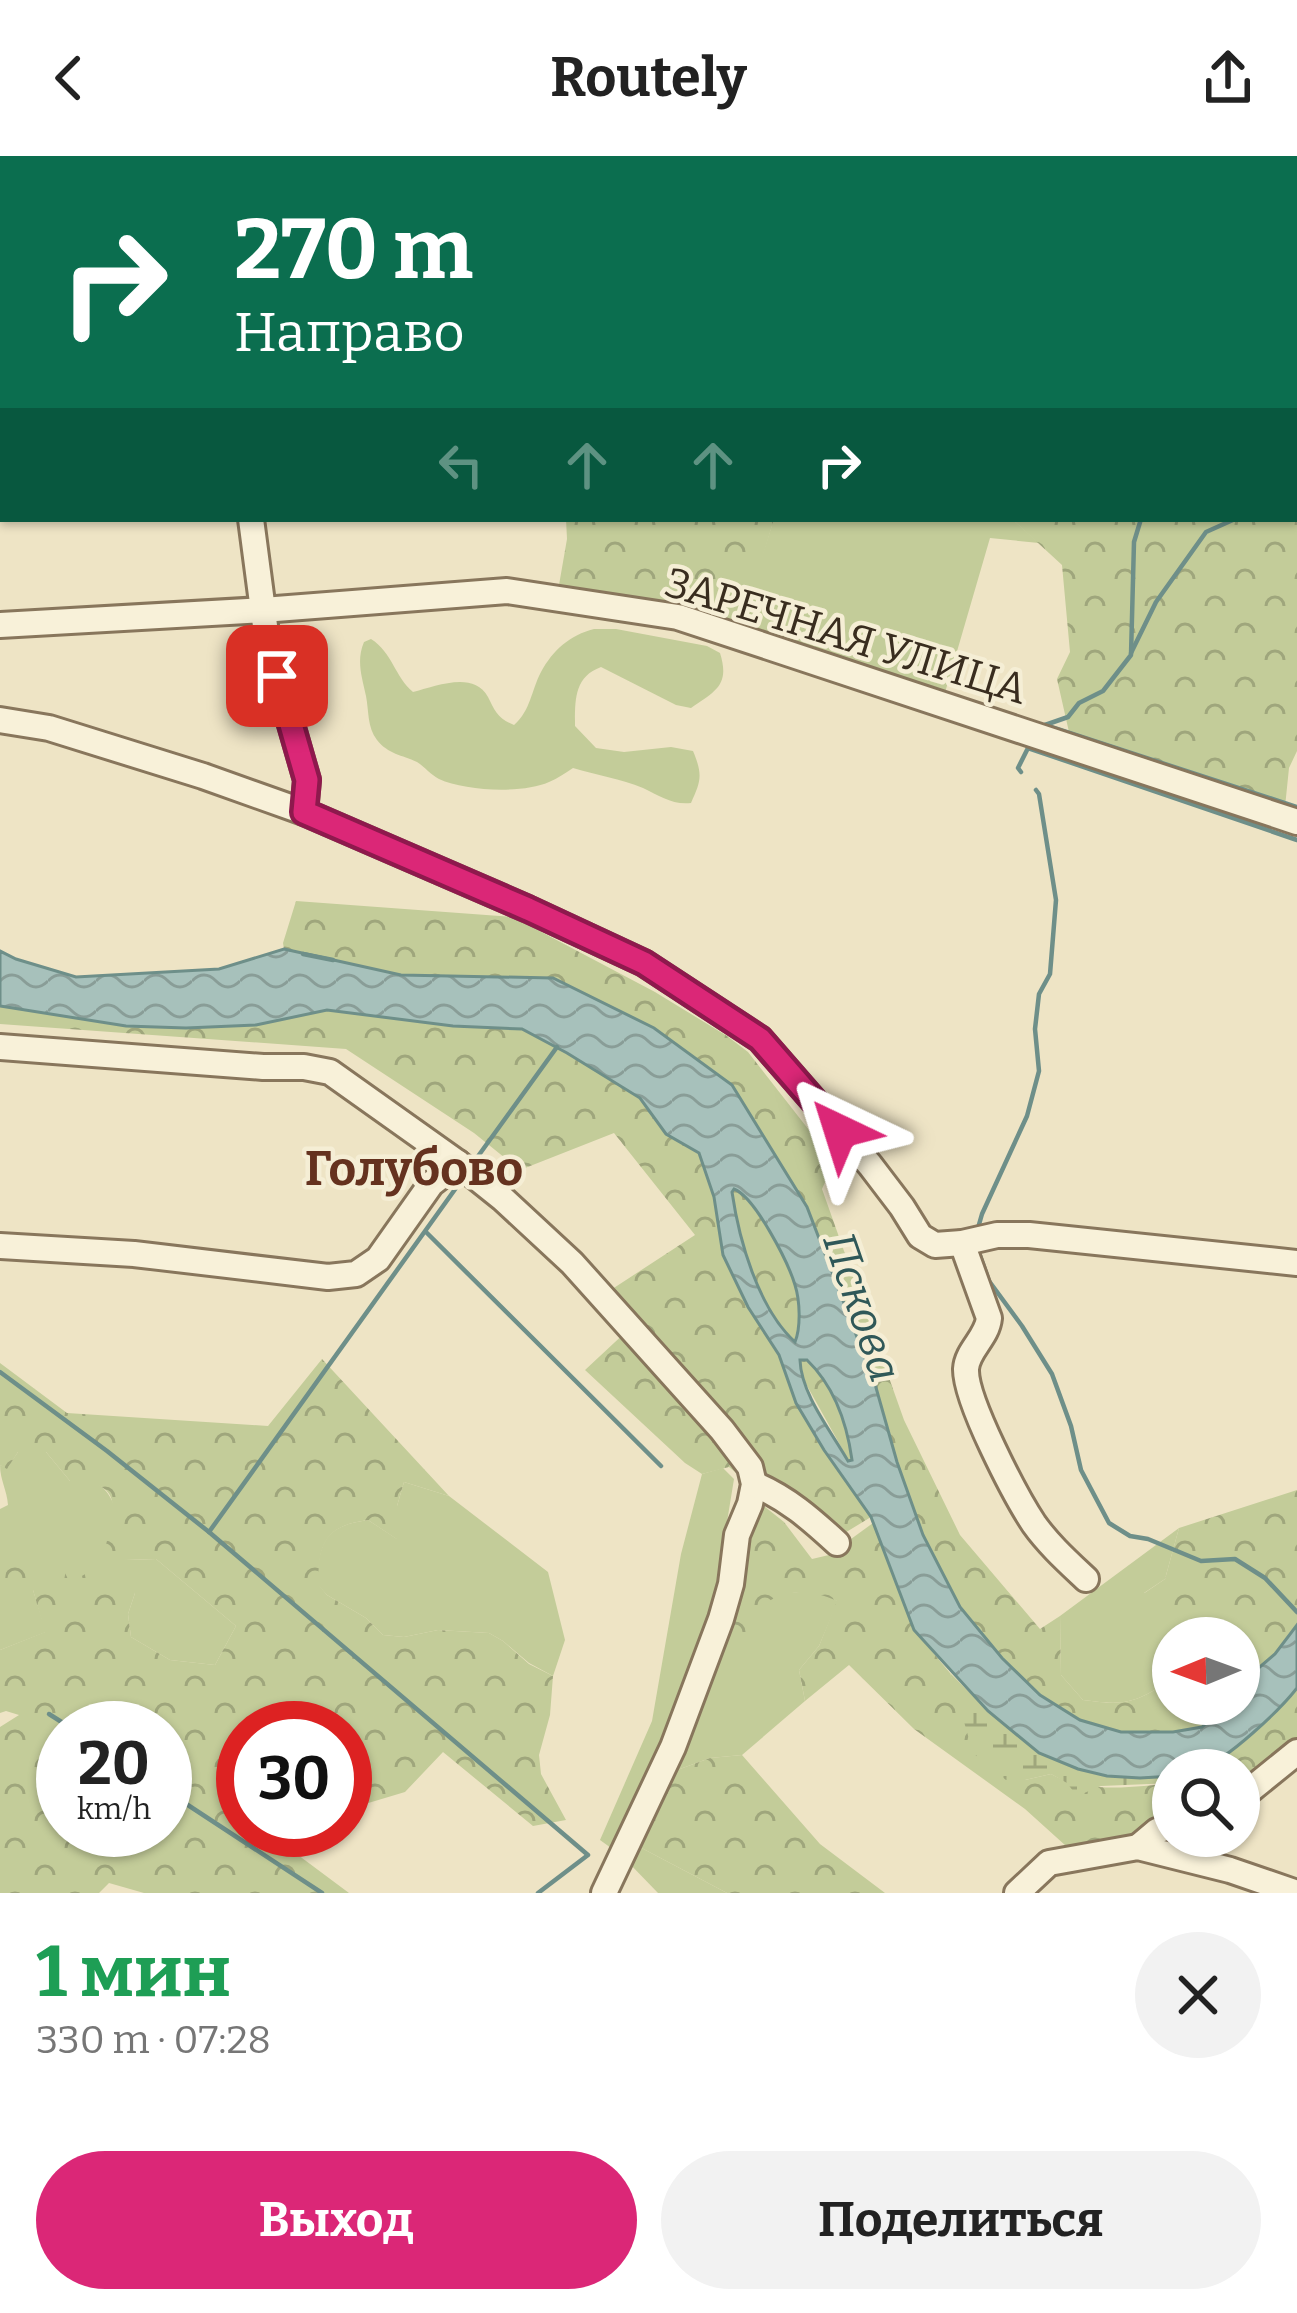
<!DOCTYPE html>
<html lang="ru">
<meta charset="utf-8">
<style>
body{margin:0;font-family:Bitter,serif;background:#f2f2f2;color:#222;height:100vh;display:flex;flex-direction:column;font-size:45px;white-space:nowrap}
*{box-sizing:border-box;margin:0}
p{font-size:39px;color:#767676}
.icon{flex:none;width:66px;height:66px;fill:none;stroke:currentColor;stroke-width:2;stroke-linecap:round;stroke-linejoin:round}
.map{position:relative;height:1737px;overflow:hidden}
.details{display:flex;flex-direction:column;background:#fff;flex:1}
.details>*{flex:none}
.guide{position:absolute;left:0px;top:0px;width:1299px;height:366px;box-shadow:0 3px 9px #0004;background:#0b6e4f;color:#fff;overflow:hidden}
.needle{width:78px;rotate:269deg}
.tools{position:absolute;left:1152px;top:1461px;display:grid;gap:24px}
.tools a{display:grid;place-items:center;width:108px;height:108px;border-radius:50%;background:#fff;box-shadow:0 3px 9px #0004;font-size:60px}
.speed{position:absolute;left:36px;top:1545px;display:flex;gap:24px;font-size:60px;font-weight:700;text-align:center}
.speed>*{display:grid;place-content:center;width:156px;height:156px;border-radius:50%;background:#fff;box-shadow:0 3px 9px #0004;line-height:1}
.speed small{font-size:30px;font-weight:400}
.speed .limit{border:18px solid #d22;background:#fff;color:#111}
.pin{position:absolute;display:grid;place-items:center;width:102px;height:102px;color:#fff;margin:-51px;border-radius:24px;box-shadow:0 6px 18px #0006}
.me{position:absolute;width:132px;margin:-66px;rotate:319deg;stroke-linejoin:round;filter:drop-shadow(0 0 9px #0008)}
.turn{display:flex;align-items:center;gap:42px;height:252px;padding:0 36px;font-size:54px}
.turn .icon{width:156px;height:156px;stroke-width:2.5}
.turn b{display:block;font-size:84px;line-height:102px}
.lanes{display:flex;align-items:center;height:114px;padding:0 36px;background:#0003;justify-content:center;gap:60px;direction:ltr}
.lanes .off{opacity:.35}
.round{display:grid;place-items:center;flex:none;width:126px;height:126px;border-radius:63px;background:#f2f2f2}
.head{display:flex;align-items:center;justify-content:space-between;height:204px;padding:0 36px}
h1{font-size:72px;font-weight:700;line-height:90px;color:#1e9e55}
.primary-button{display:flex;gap:24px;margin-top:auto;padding:24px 36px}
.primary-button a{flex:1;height:138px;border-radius:72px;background:#db2777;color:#fff;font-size:48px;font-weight:700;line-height:138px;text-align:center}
.primary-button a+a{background:#f2f2f2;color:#222}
header{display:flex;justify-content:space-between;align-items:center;height:156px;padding:0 36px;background:#fff;font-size:54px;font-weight:700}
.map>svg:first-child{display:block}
</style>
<header><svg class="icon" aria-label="back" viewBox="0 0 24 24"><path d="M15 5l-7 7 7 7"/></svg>Routely<svg class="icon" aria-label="share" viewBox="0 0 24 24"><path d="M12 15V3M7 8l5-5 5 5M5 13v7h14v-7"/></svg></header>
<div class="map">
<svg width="1297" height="1737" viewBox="0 0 1297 1737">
<defs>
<pattern id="forest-crowns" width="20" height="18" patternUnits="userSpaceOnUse" patternTransform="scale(3)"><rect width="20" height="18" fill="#c3cc99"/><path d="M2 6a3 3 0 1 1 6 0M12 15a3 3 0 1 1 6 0" fill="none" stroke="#9fa67c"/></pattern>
<pattern id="wetland-marsh" width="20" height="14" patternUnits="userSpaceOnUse" patternTransform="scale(3)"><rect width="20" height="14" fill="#c3cc99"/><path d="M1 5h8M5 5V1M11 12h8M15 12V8" fill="none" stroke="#9fa67c"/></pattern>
<pattern id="water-waves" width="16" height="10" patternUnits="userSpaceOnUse" patternTransform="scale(3)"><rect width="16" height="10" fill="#a7c1bb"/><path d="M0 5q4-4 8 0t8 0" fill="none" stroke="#899d97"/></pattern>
</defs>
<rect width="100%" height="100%" fill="#eee4c5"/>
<!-- green -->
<g fill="#c3cc99">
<polygon points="774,363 1012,363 1039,387 990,382 944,540 693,456 758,413"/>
<path d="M594,473h22l91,17 13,7c10,32 -4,38 -29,55l-15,-3 -75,-38c-27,10 -26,33 -26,59l21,22 28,4 47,-5 22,4c10,24 8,30 -2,52 -19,2 -31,-7 -48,-15 -22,-9 -47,-13 -70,-20 -8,5 -16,11 -24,14 -27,12 -84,9 -110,-3 -8,-4 -14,-12 -22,-17 -15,-7 -29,-8 -40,-22 -10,-13 -8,-29 -11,-44 -4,-19 -10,-35 -2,-54l7,-3c21,13 24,38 42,53 22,-5 60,-22 75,5 7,14 10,22 26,28 17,-15 17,-34 27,-53 12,-22 29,-37 53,-43z"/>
<path d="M18,1296h28l24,29c7,0 14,-1 20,0 29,6 31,55 36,79l30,-1 80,67 -21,39 -45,-5 -39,-23 -3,-23 7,-21 -65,-10 -37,7 13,42 -46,18v-141l8,-4c-1,-15 -8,-25 -8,-40l7,3z"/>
<polygon points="723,1312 734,1323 711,1464 618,1697 600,1684 652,1565 681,1398 702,1318"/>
<path d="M404,1326l45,14 99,76 17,68 -12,36 -24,-13 -26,-22 -14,-8 -51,-3 -34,7 -21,-2 -17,-17 -39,-23 -10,-11c2,-40 6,-58 51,-64l29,19v-33z"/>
<path d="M1179,1372l-14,51 -21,14 70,32 -6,13h-35v40c-37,25 -46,28 -90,22l-22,-25 -1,-59z"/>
<polygon points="815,1435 838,1445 819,1490 799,1514 805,1545 742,1599 710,1602 669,1617 728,1452 769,1444 783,1437"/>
<polygon points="634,1688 727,1737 658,1737 627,1705"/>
</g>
<!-- forest -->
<g fill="url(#forest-crowns)" fill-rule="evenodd">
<polygon points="102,0 750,0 750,3 105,3"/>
<polygon points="1096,0 1297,0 1297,595 1289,612 1285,651 1069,576 1057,523 1070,496 1062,409 1012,363 1296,363 1296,3 1095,3"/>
<polygon points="566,363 774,363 759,413 712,453 693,456 559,429 567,383"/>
<path d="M296,745l217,16 142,75 72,44 21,16 86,110 -12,27 82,231 56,115 80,94 20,-13 1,59 22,25c44,6 53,3 90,-22v26h54l-25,23 -29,5h-52l-41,-12 -40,-25 -38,-37 -43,-51 -36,-72 -26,-73 -22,-78 -68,-177 -254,-229 -152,-3 -117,-26 -1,-6z"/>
<polygon points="0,850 126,870 186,872 256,869 327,854 453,870 522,873 567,897 641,942 666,977 699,997 714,1041 724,1099 747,1150 779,1199 796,1247 824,1294 871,1361 825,1389 729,1311 702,1318 685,1307 585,1214 629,1173 600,1141 695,1079 614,977 520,1014 474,977 346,893 0,868"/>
<path d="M734,1033c24,10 51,69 60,94 6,16 6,39 4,56l-4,3c-38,-38 -55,-98 -62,-150z"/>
<path d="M322,1203l127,137 -45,-14 -7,24 1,34 -30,-20c-44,6 -49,24 -50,64l9,11 39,23 17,17 21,2 34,-7 51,3 14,8 26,23 24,12 -3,39 -11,40 2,19 25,46 -33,6 -90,-74 -38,40 -60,18v-82h-102v102h80l-25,25 51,38h-205l-35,-10 -10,10h-99v-166l19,-12 -13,-4 -6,2v-63l45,-18 -12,-42 -28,-10 2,-15 53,-2 10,20 22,-13 34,12 9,11 -7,21 3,23 39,23 45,5 21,-39 -80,-67 -30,1 -22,-8c11,-41 22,-71 -34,-71l-24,-29h-28l-11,17 -7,-4v-102l67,50 201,13zM63,1572h102v102h-102z"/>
<path d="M807,1203c28,28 38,64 45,101l-3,1 -48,-86 -2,-15z"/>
<path d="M1297,1334v135l-22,29 -20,17 -16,23v-56h-31l5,-13c-38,1 -46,0 -70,-31l22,-15 14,-51z"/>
<path d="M760,1347l24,19 28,37 17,-4 44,-32 41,107 36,43 9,24 66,83 26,-6c34,20 84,13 122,9v29l-12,4 -33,24 -62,6 -41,-37 -111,-80 -65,-64 -44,36 -6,-31 20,-24 18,-45c-23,-10 -44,-13 -68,0v31l-7,6 -22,7 -7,-5 -5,-32 18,-82z"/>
<path d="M1297,1532v57l-58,44v-19h-41c37,-18 74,-50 99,-82z"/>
<polygon points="742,1599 820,1688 885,1737 727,1737 634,1688 669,1617 710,1602"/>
</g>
<!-- wetland -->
<polygon fill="url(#wetland-marsh)" points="950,1517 988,1555 1140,1622 1173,1620 1173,1627 1101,1630 1077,1640 1067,1627 1051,1618 1025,1624 1006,1624 973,1597"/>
<!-- water -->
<path fill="url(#water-waves)" stroke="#6e8f89" stroke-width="3" fill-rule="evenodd" d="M284,793l117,26 152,3 101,50 78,57 75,122 68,177 22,78 26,73 37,72 42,51 38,37 40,25 41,12h52l29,-5 25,-23h12v-10l16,-23 20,-17 22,-29v63c-17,22 -70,72 -95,80 -9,3 -20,2 -29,2v6l-33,2 -33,-2 -29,-7 -39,-16 -51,-42 -74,-81 -43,-113 -47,-67 -28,-47 -17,-48 -31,-48 -25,-52 -9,-58 -15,-44 -33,-19 -26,-36 -73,-45 -45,-24 -69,-3 -126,-16 -71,15 -70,3 -60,-2 -126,-20v-55l16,8 60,18 143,-8zM734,1033c21,8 54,73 61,96 5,16 6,42 0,57 -37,-34 -56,-102 -63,-150zM800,1204h7c27,26 40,64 45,100l-4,1c-17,-30 -47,-67 -48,-101z"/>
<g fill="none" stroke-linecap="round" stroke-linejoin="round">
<!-- stream -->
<g stroke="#6e8f89" stroke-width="4.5">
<polyline points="1296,250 1297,250"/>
<polyline points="1296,345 1297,346"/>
<polyline points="1131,497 1156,446 1206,376 1235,363"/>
<polyline points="1045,569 1297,651"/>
<polyline points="1045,569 1068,561 1079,547 1103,535 1131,499 1134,386 1141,363"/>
<polyline points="1021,616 1018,612 1028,592 1297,684"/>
<polyline points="303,798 333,804"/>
<polyline points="476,1003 557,891"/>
<polyline points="978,1072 982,1058 1027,960 1039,915 1035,873 1039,838 1050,818 1056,744 1039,638 1036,634"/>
<polyline points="427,1077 661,1310"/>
<polyline points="978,1094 989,1125 1022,1170 1052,1218 1071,1270 1081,1314 1109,1367 1130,1380 1148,1383 1201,1405 1235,1403 1265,1422 1297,1456"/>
<polyline points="0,1216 107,1295 209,1376 461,1025"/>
<polyline points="209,1376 588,1699 538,1737"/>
<polyline points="49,1558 71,1572"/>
<polyline points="165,1634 322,1737"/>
</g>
<defs>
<g id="minor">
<polyline points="88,0 90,3"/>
<polyline points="251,363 267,485 307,624 304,656"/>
<polyline points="0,469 263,454 507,435 678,461 1297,666"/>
<polyline points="0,564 49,572 203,620 304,656 528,753 644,807 760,883 870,1009 902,1051 920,1080 935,1089 962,1087 997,1079 1029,1079 1297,1107"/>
<polyline points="0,891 263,911 304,911 330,916 458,1007 503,1043 572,1107 722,1274 750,1311 754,1328 750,1348 737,1379 731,1428 721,1463 673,1591 604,1737"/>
<path d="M962,1087l27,75c-2,20 -22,32 -23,51 -1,31 50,128 68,155 15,21 34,38 52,55"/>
<polyline points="0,1090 134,1098 328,1121 356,1118 378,1103 431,1028 458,1007"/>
<path d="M754,1328c33,14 57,35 83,59"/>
<polyline points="1239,1643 1297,1596"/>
<polyline points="1138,1691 1157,1675 1173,1669"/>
<polyline points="1017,1737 1049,1707 1138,1691 1230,1714 1297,1737"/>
</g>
</defs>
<!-- minor casing -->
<use href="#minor" stroke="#88765c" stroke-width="30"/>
<!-- minor -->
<use href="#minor" stroke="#f8f1d9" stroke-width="24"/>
</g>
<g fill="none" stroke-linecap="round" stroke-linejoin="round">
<defs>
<polyline id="route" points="277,520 307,624 304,656 528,753 644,807 760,883 840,975"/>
</defs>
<!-- route casing -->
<use href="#route" stroke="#8e194d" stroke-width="30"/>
<!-- route -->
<use href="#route" stroke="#db2777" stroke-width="21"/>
</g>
<g text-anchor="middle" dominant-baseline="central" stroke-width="9" stroke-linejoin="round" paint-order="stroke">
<!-- street labels -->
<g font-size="42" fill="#392d1f" stroke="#f5eed5">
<text transform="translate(846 480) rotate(17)">ЗАРЕЧНАЯ УЛИЦА</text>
</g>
<!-- water labels -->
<g font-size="45" font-style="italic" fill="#2f5858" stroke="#f5eed5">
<text transform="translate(862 1151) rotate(71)">Пскова</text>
</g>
<!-- quarter labels -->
<g font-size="48" font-weight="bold" fill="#65321f" stroke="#f5eed5">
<text x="414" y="1013">Голубово</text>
</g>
</g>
</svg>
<div class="tools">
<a><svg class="needle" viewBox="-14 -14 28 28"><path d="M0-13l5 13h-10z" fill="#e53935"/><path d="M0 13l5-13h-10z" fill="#767676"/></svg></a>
<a><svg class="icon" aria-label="search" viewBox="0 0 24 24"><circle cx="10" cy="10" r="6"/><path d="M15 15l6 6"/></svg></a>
</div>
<div class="speed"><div>20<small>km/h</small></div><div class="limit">30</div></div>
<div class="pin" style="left:277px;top:520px;background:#d93025"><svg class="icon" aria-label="arrive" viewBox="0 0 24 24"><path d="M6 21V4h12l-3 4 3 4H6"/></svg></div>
<svg class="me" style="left:840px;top:975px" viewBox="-20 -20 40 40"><path d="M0-17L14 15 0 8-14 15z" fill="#db2777" stroke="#fff" stroke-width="4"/></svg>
<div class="guide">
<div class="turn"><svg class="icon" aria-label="right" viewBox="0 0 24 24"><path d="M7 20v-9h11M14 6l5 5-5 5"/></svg><div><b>270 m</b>Направо</div></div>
<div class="lanes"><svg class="icon off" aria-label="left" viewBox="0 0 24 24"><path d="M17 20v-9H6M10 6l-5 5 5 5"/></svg><svg class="icon off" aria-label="ahead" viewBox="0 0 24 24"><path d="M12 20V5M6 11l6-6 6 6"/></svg><svg class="icon off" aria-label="ahead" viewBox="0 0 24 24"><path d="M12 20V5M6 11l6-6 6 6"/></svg><svg class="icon" aria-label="right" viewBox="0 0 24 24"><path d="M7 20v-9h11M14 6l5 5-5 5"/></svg></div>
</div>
</div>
<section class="details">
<div class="head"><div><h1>1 мин</h1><p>330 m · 07:28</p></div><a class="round"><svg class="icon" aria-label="close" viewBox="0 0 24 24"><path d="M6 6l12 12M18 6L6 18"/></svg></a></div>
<div class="primary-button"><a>Выход</a><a>Поделиться</a></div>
</section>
